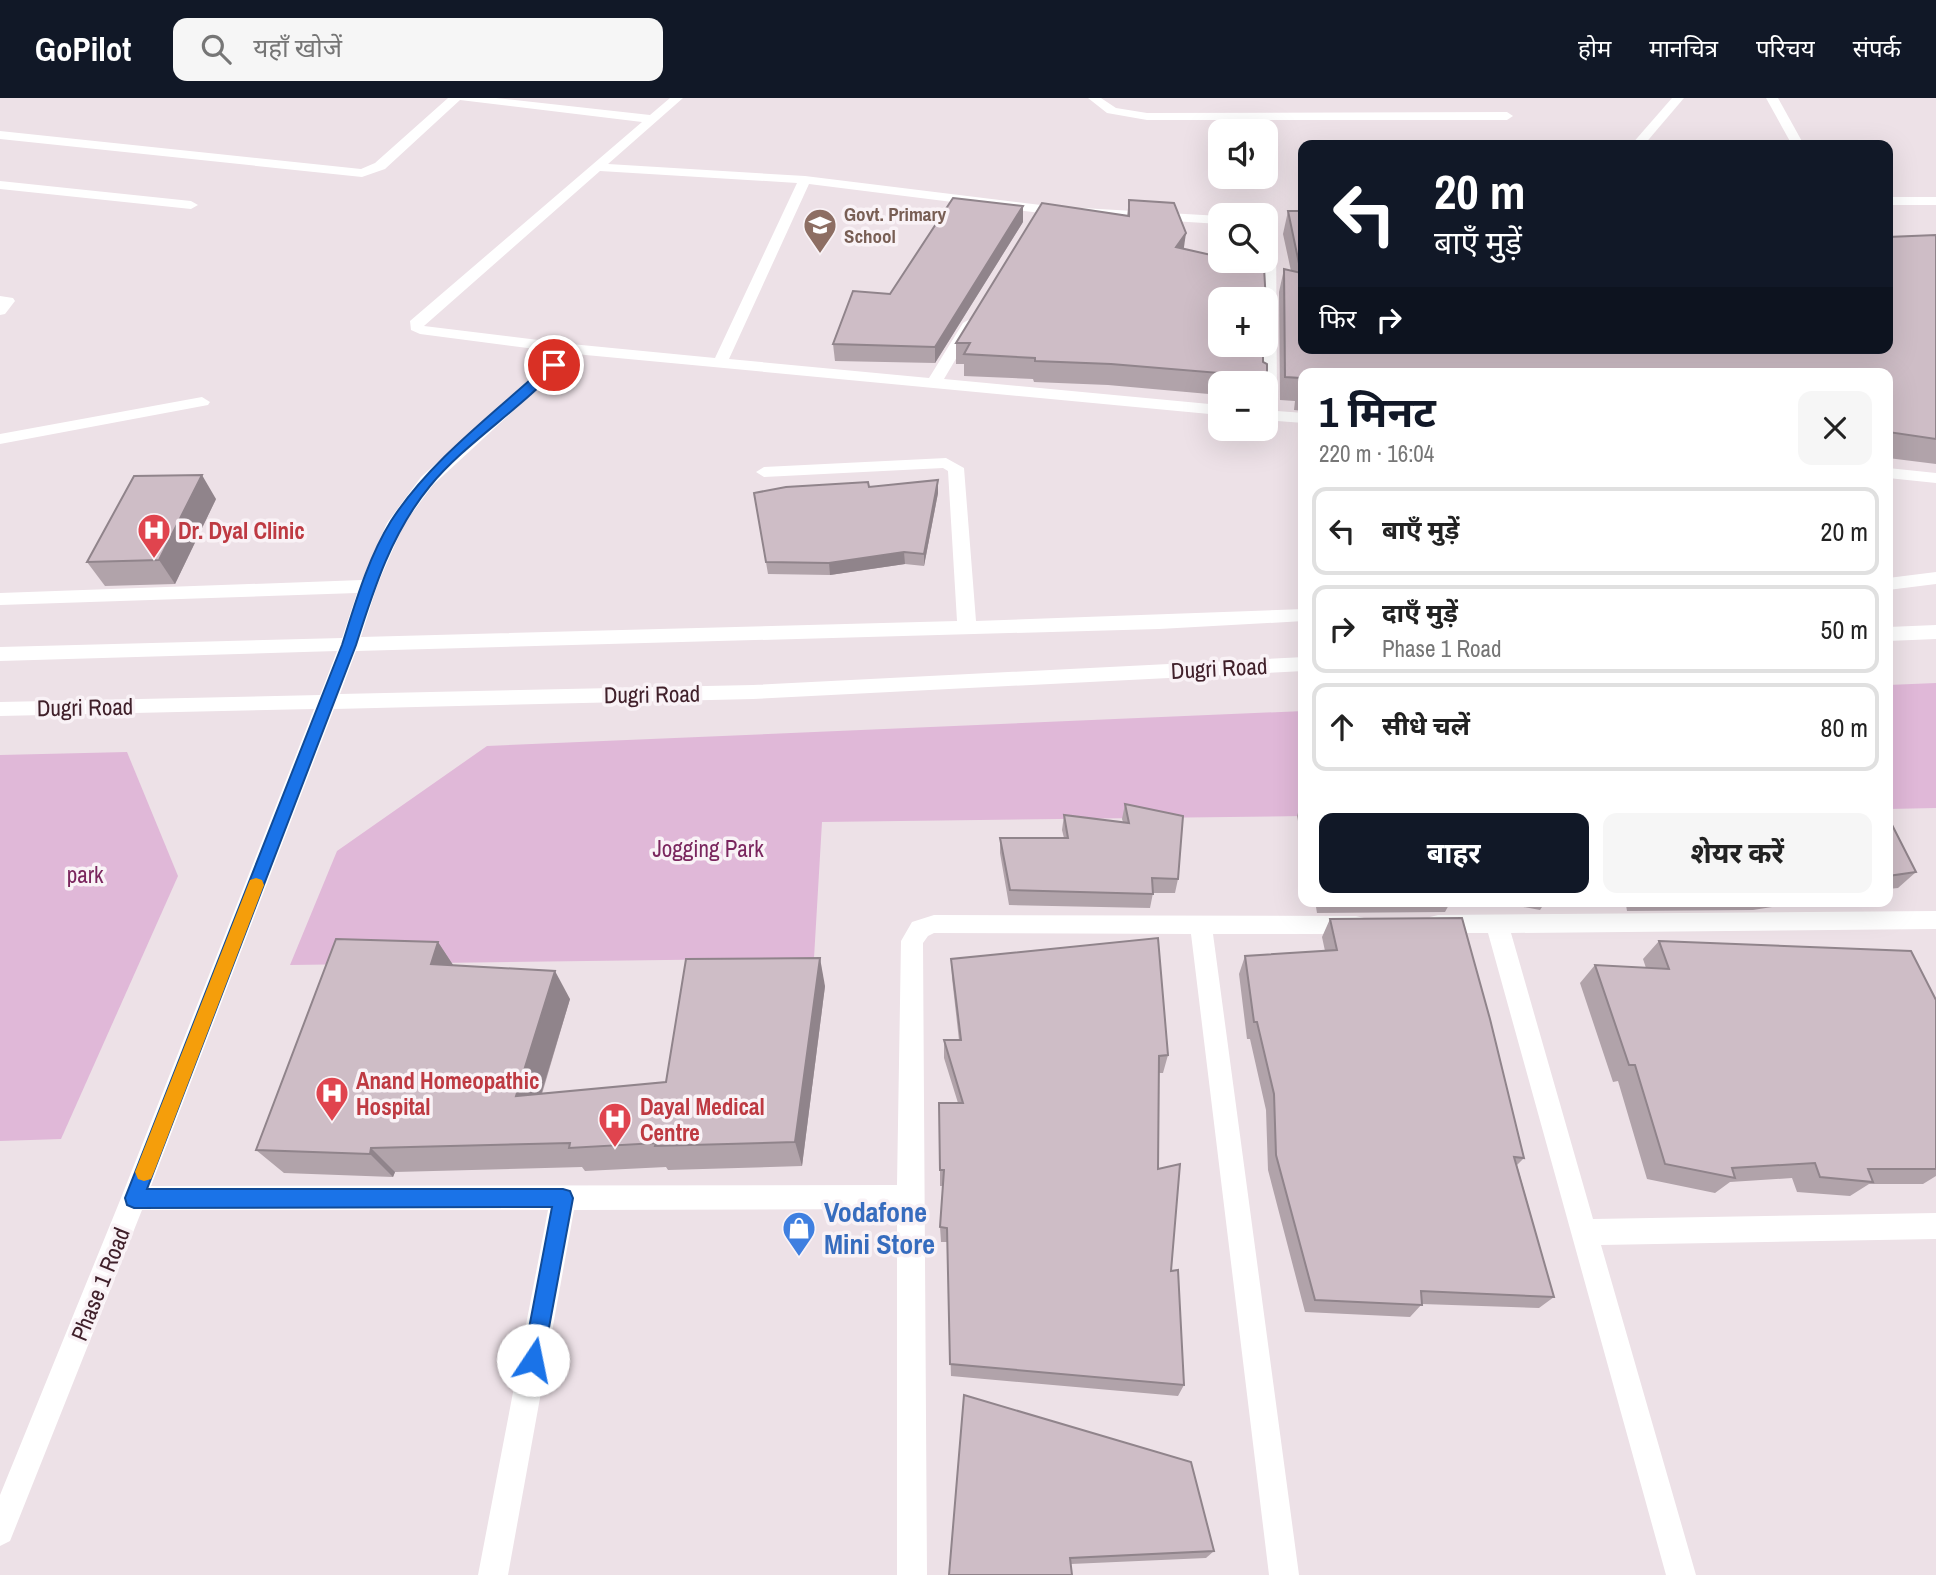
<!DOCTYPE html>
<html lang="hi">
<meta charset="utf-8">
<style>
body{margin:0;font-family:"Archivo Narrow","Noto Sans Devanagari",sans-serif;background:#f6f6f6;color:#222;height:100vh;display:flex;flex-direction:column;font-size:26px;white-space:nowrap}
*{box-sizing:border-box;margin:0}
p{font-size:23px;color:#767676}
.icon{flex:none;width:38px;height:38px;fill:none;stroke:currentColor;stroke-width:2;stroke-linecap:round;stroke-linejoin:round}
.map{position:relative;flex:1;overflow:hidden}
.panel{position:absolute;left:1298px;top:270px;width:595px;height:539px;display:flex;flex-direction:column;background:#fff;border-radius:14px;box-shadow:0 7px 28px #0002}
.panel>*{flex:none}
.guide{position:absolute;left:1298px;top:42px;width:595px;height:214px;border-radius:14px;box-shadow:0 7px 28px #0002;background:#111827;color:#fff;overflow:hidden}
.tools{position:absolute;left:1208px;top:21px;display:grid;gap:14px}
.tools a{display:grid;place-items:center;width:70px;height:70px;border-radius:14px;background:#fff;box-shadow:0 7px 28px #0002;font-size:35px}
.pin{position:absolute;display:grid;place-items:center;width:60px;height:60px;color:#fff;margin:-30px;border:4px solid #fff;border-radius:50%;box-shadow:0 2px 7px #0007}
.me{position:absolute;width:77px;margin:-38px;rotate:11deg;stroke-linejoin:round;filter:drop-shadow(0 0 5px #0008)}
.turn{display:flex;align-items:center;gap:24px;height:147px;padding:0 21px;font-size:32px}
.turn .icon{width:91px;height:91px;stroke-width:2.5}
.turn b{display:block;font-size:49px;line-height:60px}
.then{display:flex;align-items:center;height:66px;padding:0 21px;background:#0003;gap:14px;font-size:26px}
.round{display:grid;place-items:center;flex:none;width:74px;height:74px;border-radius:14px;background:#f6f6f6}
.overview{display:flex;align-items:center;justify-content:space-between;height:119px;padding:0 21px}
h1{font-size:42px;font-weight:700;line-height:52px;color:#111827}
.action{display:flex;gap:14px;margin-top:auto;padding:14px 21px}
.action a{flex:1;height:80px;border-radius:14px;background:#111827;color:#fff;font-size:28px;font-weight:700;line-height:80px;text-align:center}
.action a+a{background:#f6f6f6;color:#222}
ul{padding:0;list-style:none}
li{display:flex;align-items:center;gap:21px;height:88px;margin:0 14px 10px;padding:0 7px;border:4px solid #e0e0e0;border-radius:14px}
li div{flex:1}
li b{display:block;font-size:26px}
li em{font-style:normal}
header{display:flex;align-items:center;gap:42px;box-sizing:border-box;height:98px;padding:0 35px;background:#111827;color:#fff}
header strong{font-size:33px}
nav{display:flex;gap:38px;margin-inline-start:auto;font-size:24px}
.search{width:490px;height:63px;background:#f6f6f6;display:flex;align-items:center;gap:18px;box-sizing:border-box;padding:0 24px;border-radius:14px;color:#767676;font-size:26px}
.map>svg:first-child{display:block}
</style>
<header>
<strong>GoPilot</strong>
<div class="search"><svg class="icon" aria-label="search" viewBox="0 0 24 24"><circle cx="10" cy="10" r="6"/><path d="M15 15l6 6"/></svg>यहाँ खोजें</div>
<nav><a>होम</a><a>मानचित्र</a><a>परिचय</a><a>संपर्क</a></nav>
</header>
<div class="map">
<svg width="1936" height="1477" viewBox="0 0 1936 1477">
<rect width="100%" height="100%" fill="#ede1e7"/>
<!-- green -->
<g fill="#e0b8d8">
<polygon points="1936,585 1936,710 1888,711 1888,587"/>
<polygon points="1304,613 1304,718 822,724 814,860 290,867 337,753 487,648"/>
<polygon points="127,654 178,778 61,1041 0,1043 0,657"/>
</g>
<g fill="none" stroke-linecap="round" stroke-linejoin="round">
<!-- minor -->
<g fill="#fff" fill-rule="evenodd">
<path d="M448,0h48l154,17 20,-17h13l-75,66 197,12 236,29 7,4 -7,4 -232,-29 -80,175 200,19 34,-55 7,-4 7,4 -33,56 276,26v10l-645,-61 -142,131 -29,39 -27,62 -16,51 596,-16 -9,-150 -5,-3 -179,9 -8,-5 8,-5 182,-9 18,10 12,153 328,-12v12l-145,8 -803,22 -16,43 413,-9 551,-28v14l-551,28 -419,10 -183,477 746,-1 4,-244 11,-19 22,-7 422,1 8,2 3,7 -3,7 -8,2h-143l86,641h-30l-78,-641 -257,-1 -6,3 -5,7 4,632h-30v-366l-323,1 -66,365h-30l70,-365h-406l-132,331 -10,5v-51l121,-297 193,-489 -314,7v-14l320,-7 17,-44 -337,10v-14l342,-9 15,-45 -357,12v-12l362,-13 25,-57 34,-46 138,-125 -139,-18 -9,-4 -1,-9 232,-199 -182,-22 -75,69 -23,8 -362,-38v-8l361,38 14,-6zM600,73l197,12 -82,175 -144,-14 -147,-18z"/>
<polygon points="1088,0 1101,0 1116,10 1147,15 1507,14 1513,18 1507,22 1147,22 1107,15"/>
<polygon points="1672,0 1684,0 1644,47 1631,47"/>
<polygon points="1766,0 1778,0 1804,47 1792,47"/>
<polygon points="0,83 191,103 198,107 191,111 0,91"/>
<rect x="1888" y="99" width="48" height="8"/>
<polygon points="1082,110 1220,118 1220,126 1077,117 1077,111"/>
<polygon points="1269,121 1276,125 1277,313 1304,315 1304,325 1265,322 1265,285 1261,285 1261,247 1265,247 1262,163 1265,163 1265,122"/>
<polygon points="0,198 13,200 15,203 5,216 0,217"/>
<polygon points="202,299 210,304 208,307 0,346 0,336"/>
<polygon points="1888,370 1936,375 1936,385 1888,380"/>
<polygon points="1936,474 1936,486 1888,492 1888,480"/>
<polygon points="1936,527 1936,541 1888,543 1888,529"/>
<polygon points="1936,813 1936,831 1511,835 1593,1121 1936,1115 1936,1141 1601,1147 1696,1477 1666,1477 1488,835 1438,835 1430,833 1427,826 1430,819 1438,817"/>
</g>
</g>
<!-- wall -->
<g fill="#b1a3aa">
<polygon points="1129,102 1184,151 1263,264 1267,279 1265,287 1265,285 1220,285 1220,297 1108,287 1034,284 1033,281 964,278 964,266 956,266 956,245 1127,118"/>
<polygon points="1288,113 1304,113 1304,250 1888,250 1906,139 1936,137 1936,366 1888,360 1888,275 1304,275 1304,313 1294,312 1295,303 1280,302 1279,194 1284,171 1291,173 1283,136"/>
<polygon points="1023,124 935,265 835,263 833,246 890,196"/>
<polygon points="869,389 938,395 924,468 905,466 830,477 768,476 754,395"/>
<polygon points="216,401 175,486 105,488 87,464"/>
<polygon points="1302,701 1304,702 1304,752 1297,718"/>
<polygon points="1125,706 1178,781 1175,795 1153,795 1150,810 1009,807 1000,755 1000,740 1064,740 1062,732 1064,717 1123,724 1122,721"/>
<polygon points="1888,719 1916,774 1898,790 1888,791"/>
<polygon points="1315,803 1451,803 1445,814 1317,815"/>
<polygon points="1457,803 1474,803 1472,807"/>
<polygon points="1490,803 1546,803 1540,812"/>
<polygon points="1613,803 1810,803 1753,812 1627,813 1626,807"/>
<polygon points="1330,821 1524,1060 1517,1067 1554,1199 1539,1210 1422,1206 1410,1219 1305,1214 1268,1072 1266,1012 1250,941 1247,941 1239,876 1245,858 1325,853 1322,839"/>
<polygon points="1659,843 1936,902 1936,1078 1923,1086 1869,1086 1850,1098 1797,1094 1792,1080 1730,1084 1715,1095 1647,1081 1618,983 1613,984 1580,885 1595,867 1646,870 1643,861"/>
<polygon points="438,844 453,867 570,901 542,996 666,984 825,888 802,1068 668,1072 666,1069 585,1073 582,1069 395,1074 393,1079 284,1075 256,1052"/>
<polygon points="951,861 1168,957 1163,975 1159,975 1158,1071 1171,1173 1184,1287 1178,1298 951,1278 947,1144 941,1144 940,1129 943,1088 940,1088 940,1072 958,1005 944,960 944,942 959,942 952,880"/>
<polygon points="964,1297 1214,1453 1206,1460 1071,1466"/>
</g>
<!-- shaded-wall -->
<g fill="#90848b">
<polygon points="1023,108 1023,124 935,265 935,249"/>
<polygon points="1186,135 1183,156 1176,149"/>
<polygon points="202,377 216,401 175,486 159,462"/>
<polygon points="938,382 938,395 924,468 924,456"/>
<polygon points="904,454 905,466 830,477 829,465"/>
<polygon points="438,844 457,873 431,866"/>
<polygon points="820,860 825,888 802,1068 795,1044"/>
<polygon points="555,873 570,901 533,1023 516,998"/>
<polygon points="371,1050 395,1074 393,1079 370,1056"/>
</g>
<!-- building -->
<g fill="#cebdc6" stroke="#90848b" stroke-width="2">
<polygon points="953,100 1023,108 935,249 833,246 853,193 890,196"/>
<polygon points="1129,102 1174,105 1186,135 1176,149 1220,159 1220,163 1238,163 1264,169 1267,223 1265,224 1265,201 1220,201 1220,247 1263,247 1263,264 1267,266 1267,279 1111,266 1035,263 1035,260 964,256 970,245 956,245 1042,105 1129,118"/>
<polygon points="1288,113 1304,113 1304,250 1589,250 1590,253 1610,254 1611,250 1888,250 1888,139 1936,137 1936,341 1888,334 1888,275 1304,275 1304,289 1300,288 1300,280 1285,279 1284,171 1301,175"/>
<polygon points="202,377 159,462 87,464 134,378"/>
<polygon points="938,382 924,456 904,454 829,465 766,464 754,395 786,389 868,384 869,389"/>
<polygon points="1125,706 1183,718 1178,781 1152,780 1153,796 1010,792 1000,740 1068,740 1064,717 1129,725"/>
<polygon points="1888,719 1916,774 1888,778"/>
<polygon points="1462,820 1490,921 1524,1060 1514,1059 1554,1199 1421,1193 1422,1207 1315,1202 1276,1057 1274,996 1257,924 1254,924 1245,858 1337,852 1330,821"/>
<polygon points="1158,840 1168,957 1159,958 1158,1071 1180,1066 1171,1173 1178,1172 1184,1287 950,1266 947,1130 940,1129 944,1072 940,1072 939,1005 963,1005 944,942 961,942 951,861"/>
<polygon points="336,841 438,844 431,866 555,873 516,998 666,984 686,861 820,860 795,1044 655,1048 656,1045 569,1050 570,1045 371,1050 370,1056 256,1052"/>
<polygon points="1659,843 1911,853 1936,902 1936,1071 1868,1071 1873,1084 1820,1079 1815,1065 1732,1070 1735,1080 1665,1066 1635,967 1629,967 1595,867 1669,871"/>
<polygon points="964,1297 1191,1364 1214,1453 1070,1460 1072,1477 949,1477"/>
</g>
<!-- route -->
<path fill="#1a73e8" stroke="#114b97" stroke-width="2" d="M550,264l10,3c-37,43 -94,77 -130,121 -38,46 -56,102 -74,159l-209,544h416l7,2 3,7 -30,162 -3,7 -7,3 -7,-3 -3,-7 29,-153 -418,1 -7,-3 -2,-7 217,-553c13,-41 26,-87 49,-124 40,-62 105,-109 159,-159z"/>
<!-- slow -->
<polygon fill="#f59e0b" points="256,780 262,782 264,787 154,1074 151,1081 144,1083 138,1081 135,1074 248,787 250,782"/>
<!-- icons -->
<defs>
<symbol id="school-pin" viewBox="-11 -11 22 30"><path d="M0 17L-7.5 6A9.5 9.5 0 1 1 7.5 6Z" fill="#8d6e63" stroke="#f9f2f6"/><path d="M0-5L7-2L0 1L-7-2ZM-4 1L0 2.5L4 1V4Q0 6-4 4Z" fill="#fff"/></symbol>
<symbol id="hospital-pin" viewBox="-11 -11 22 30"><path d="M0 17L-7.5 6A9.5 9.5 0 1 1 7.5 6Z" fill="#e0444e" stroke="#f9f2f6"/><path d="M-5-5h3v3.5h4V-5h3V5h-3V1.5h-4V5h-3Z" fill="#fff"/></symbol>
<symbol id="shop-pin" viewBox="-11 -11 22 30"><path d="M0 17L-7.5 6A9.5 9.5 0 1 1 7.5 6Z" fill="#3f7fe0" stroke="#f9f2f6"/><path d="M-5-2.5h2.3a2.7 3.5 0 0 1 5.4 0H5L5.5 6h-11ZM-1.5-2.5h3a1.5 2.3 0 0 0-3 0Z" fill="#fff"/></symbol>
</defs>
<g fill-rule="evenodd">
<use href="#school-pin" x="801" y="108" width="38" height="52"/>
<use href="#hospital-pin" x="135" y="413" width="38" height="52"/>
<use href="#hospital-pin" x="313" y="976" width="38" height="52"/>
<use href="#hospital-pin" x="596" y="1002" width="38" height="52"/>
<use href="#shop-pin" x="780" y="1111" width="38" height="52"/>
</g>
<g text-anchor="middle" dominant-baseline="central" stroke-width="7" stroke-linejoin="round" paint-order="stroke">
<!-- far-education labels -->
<g font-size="19" font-weight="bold" fill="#785e54" stroke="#f9f2f6" text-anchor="start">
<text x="844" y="116">Govt. Primary<tspan x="844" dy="22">School</tspan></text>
</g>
<!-- health labels -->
<g font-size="23" font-weight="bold" fill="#be3a42" stroke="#f9f2f6" text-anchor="start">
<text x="178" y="432">Dr. Dyal Clinic</text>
<text x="356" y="982">Anand Homeopathic<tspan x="356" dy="26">Hospital</tspan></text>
<text x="640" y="1008">Dayal Medical<tspan x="640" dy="26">Centre</tspan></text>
</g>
<!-- street labels -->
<g font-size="23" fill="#40202a" stroke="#f9f2f6">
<text transform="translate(1219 570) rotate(-3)">Dugri Road</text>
<text transform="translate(652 596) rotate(-1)">Dugri Road</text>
<text transform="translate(85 609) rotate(-1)">Dugri Road</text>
<text transform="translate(100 1186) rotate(-68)">Phase 1 Road</text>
</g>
<!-- park labels -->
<g font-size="23" fill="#7a265e" stroke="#f9f2f6">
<text x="708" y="750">Jogging Park</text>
<text x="85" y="776">park</text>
</g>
<!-- near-shop labels -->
<g font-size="28" font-weight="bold" fill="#366cbe" stroke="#f9f2f6" text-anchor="start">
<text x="824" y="1114">Vodafone<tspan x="824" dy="32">Mini Store</tspan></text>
</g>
</g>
</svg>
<div class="tools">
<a><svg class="icon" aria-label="sound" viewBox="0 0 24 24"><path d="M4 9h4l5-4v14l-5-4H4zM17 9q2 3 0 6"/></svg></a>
<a><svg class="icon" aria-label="search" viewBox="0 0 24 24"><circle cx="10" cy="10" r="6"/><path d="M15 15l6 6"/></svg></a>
<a>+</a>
<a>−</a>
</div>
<div class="pin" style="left:554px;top:267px;background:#d93025"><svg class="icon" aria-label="arrive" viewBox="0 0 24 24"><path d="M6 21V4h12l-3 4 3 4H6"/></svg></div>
<svg class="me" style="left:533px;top:1262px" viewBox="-20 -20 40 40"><circle r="19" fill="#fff"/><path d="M0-13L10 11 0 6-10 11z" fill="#1a73e8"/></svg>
<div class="guide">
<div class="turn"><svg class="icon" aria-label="left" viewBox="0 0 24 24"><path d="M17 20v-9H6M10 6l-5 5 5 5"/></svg><div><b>20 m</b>बाएँ मुड़ें</div></div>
<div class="then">फिर<svg class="icon" aria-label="right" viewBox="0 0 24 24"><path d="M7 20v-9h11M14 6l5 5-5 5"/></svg></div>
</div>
<section class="panel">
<div class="overview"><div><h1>1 मिनट</h1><p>220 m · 16:04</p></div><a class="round"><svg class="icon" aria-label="close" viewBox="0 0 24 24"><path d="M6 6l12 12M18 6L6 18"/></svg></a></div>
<ul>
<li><svg class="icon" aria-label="left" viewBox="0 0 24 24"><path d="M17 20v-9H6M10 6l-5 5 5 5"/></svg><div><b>बाएँ मुड़ें</b></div><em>20 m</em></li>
<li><svg class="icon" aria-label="right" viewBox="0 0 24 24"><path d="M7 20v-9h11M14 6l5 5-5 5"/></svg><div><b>दाएँ मुड़ें</b><p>Phase 1 Road</p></div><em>50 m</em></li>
<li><svg class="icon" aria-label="ahead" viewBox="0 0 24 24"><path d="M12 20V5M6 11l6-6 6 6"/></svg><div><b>सीधे चलें</b></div><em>80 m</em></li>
</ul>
<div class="action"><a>बाहर</a><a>शेयर करें</a></div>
</section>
</div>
